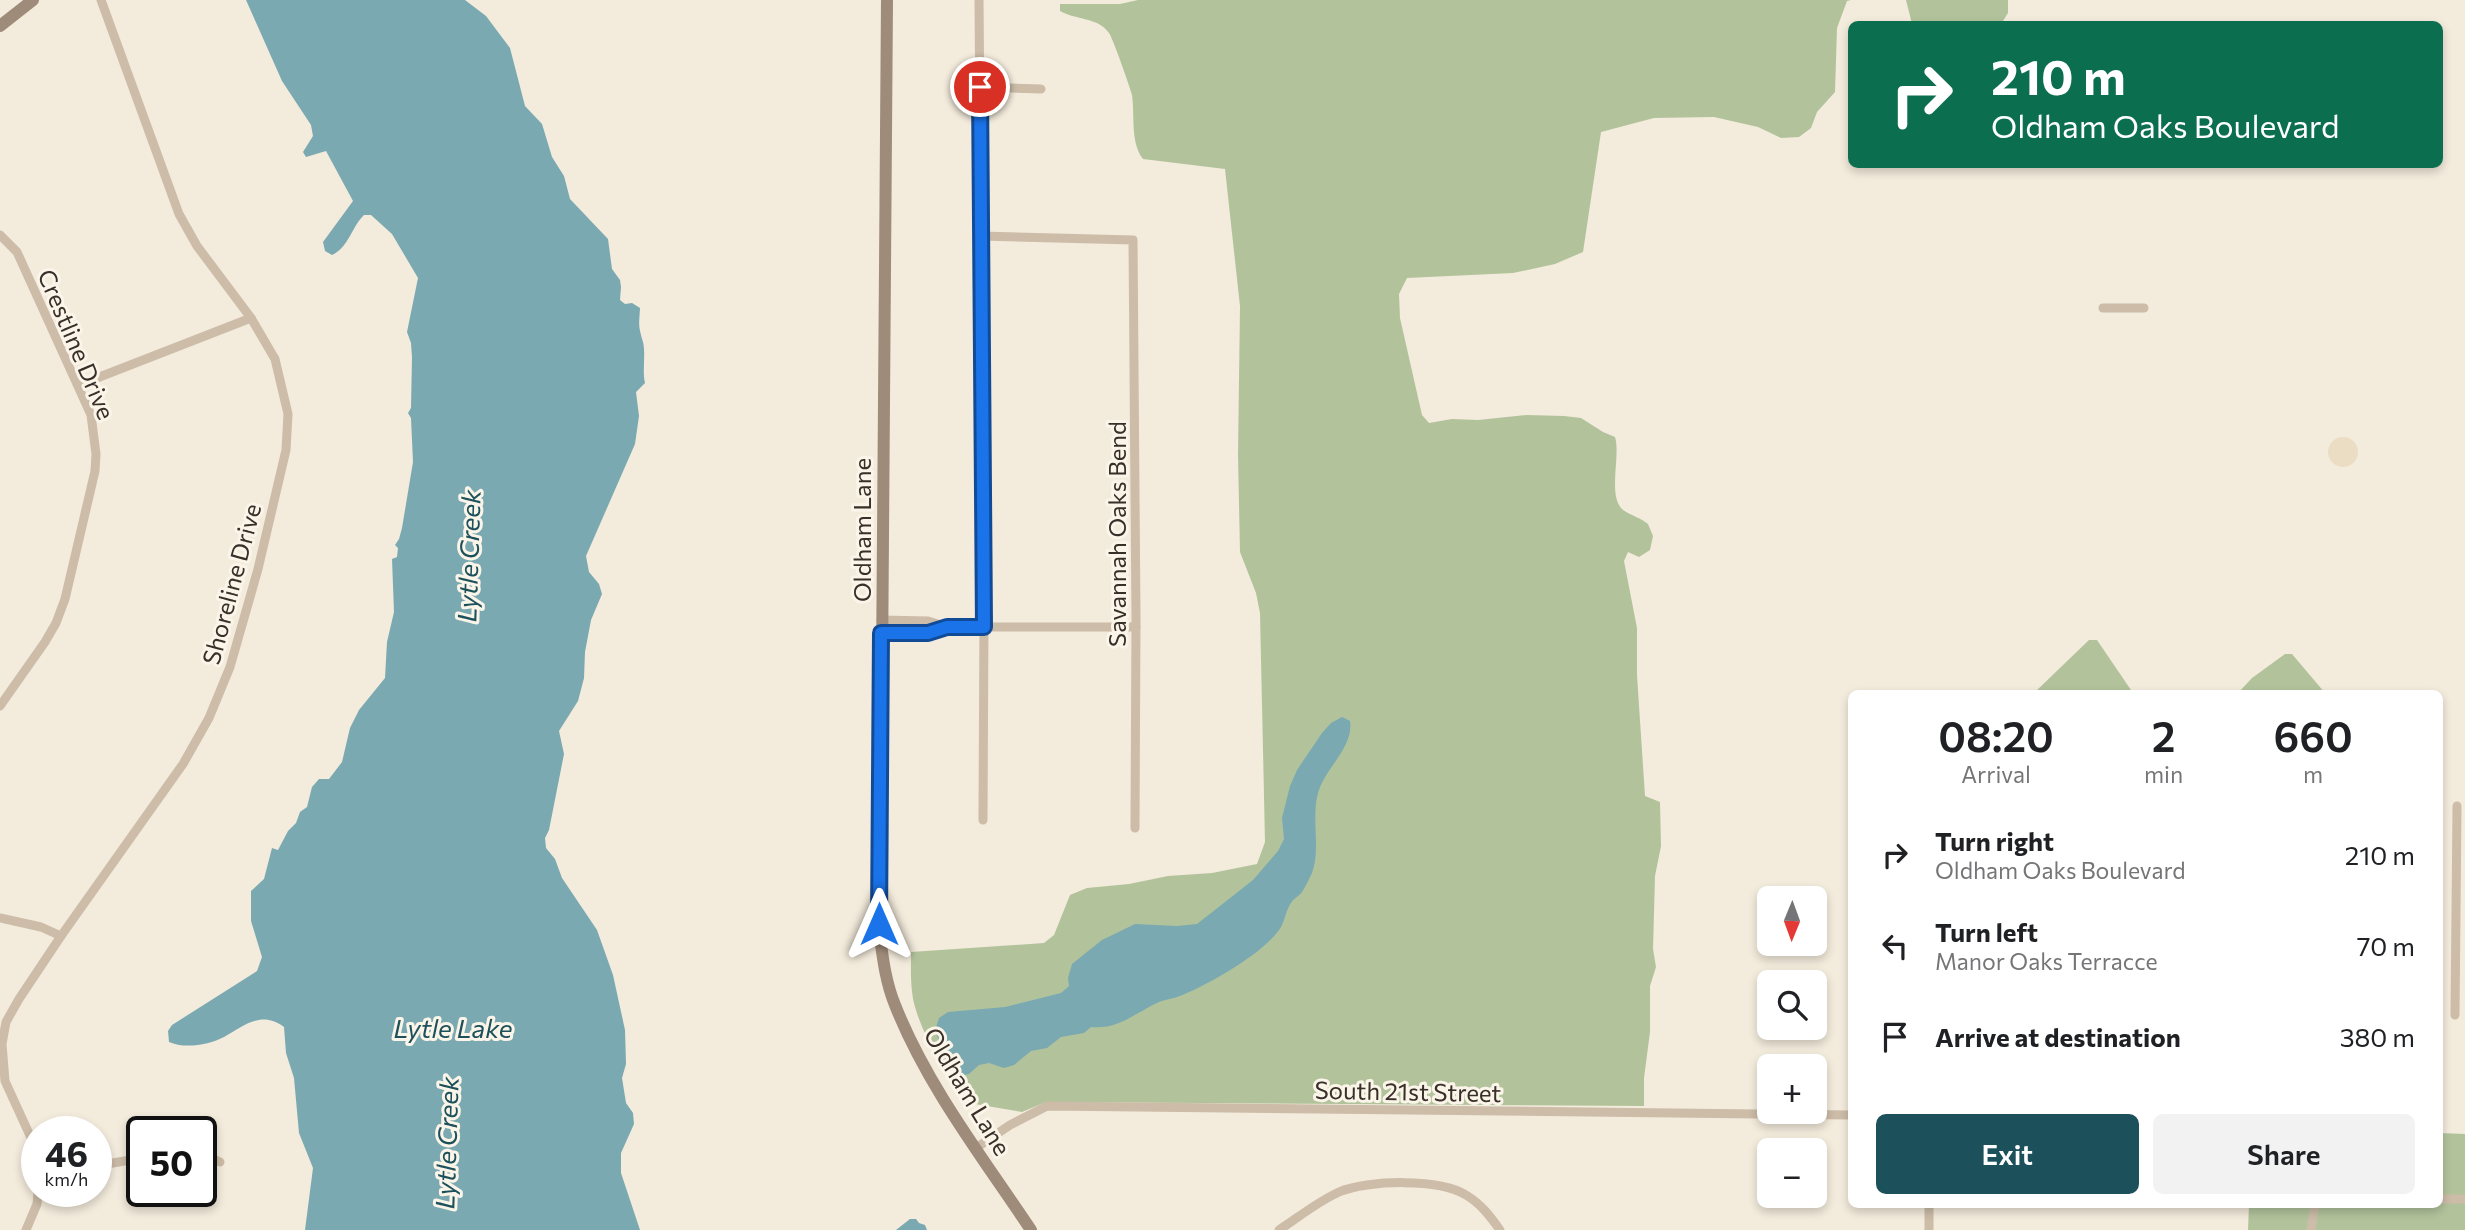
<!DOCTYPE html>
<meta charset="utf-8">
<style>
body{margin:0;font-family:Commissioner,sans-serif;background:#f2f2f2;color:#202124;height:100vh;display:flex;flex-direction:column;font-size:26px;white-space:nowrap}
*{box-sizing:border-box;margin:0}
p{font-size:23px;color:#757577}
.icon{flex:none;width:38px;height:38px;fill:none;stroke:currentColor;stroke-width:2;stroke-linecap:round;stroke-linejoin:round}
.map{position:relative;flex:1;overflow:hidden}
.drawer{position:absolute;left:1848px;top:690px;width:595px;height:518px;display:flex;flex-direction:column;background:#fff;border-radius:10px;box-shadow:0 4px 10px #0003}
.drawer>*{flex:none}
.top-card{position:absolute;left:1848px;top:21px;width:595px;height:147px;border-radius:10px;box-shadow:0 4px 10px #0003;background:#0b6e4f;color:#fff;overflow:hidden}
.needle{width:46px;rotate:181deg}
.buttons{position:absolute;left:1757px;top:886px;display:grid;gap:14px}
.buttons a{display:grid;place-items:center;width:70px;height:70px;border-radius:10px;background:#fff;box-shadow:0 4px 10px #0003;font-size:35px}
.speed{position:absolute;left:21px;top:1116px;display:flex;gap:14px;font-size:35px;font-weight:700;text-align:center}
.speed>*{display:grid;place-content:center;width:91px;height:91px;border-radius:50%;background:#fff;box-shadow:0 4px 10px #0003;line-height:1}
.speed small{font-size:18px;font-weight:400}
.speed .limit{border:4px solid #111;border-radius:10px;background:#fff;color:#111}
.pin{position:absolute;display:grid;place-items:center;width:60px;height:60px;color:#fff;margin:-30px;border:4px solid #fff;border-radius:50%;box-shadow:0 2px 7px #0007}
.me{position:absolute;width:77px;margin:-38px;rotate:0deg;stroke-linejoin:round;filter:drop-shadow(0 0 5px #0008)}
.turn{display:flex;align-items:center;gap:24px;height:147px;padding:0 28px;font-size:32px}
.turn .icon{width:91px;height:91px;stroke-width:2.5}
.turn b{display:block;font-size:49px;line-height:60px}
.eta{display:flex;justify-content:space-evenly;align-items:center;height:119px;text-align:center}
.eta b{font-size:42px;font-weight:600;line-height:49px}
.cta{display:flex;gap:14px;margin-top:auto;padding:14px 28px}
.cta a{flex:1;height:80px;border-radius:10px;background:#1c515b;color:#fff;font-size:28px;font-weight:600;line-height:80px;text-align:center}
.cta a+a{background:#f2f2f2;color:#202124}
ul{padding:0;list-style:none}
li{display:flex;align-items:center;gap:21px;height:91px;padding:0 28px}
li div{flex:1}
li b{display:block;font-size:26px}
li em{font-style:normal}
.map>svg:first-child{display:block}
</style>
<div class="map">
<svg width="2465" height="1230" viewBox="0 0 2465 1230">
<rect width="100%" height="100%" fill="#f3ebdc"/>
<!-- green -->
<g fill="#b2c39c">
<path d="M1138,0h713l-4,1 -10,27 -2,64 -18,20 -6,16 -12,9 -18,1 -23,-11 -44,-10 -60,1 -53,14 -18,120 -28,12 -42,9 -106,5 -8,16 1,24 22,97 7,8 23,-4 26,1 49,-5 37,1 17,2 22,14 12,5c6,19 -8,59 8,73 7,5 18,8 25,14l5,12 -3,14 -11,7 -11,-5 -4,9 13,67v47l8,121 15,6 1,44 -6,30 -2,73 3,18 -6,19v46l-6,46v28l-598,-4 -24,10 -53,-9c-21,-29 -44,-61 -54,-96 -5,-18 -4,-37 -4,-55l133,-9 10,-8 16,-40 17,-7 42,-4 39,-8 44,-3 45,-9 8,-22 -5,-229 -4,-20 -16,-41 -2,-97 2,-149 -15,-137 -82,-10c-13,-17 -8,-44 -11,-64 -1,-5 -20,-59 -23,-62 -11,-16 -34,-13 -49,-22v-7h60z"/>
<polygon points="1906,0 2008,0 2008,13 2001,24 1912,24"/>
<polygon points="2089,640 2097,640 2133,693 2034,693"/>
<polygon points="2285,654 2292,654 2325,693 2238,693 2252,678"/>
<polygon points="2440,1133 2465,1134 2465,1230 2248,1230 2249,1204 2440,1204"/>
</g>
<!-- plaza -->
<circle fill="#ebddc3" cx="2343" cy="452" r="15"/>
<!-- water -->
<g fill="#7aa9b1">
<path d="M246,0h219l21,16 24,32 15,58 17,18 10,33 12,19 6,23 38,40 4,30 8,11 1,7 -1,13 5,4 7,-1 8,5c-1,18 -2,17 3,34 3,13 -1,28 2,41l-9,9 3,24 -4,28 -49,112 3,16 10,12 3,10 -11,26 -6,32 -1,26 -6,23 -19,30 5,23 -15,76 -4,8 1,10 9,11 7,19 35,52 16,45 12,55 1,34 -4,14 4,25 7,10 1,11 -13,29v20l19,57h-335l8,-62 -14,-35 -5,-55 -8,-25 -2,-26c-23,-17 -40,-1 -60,10 -15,8 -40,12 -55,5l-1,-11 4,-6 85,-54 5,-14 -11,-36v-30l13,-12 8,-31 6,2 10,-19 8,-8 4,-11 7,-5 5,-20 7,-8h10l13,-17 8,-34 9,-18 26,-32 2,-36 7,-30 -2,-53 5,-2 1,-9 -3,-3 4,-6 3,-11 11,-66 -2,-44 -3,-5 3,-5 1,-51 -1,-14 -4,-11 11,-54 -26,-44 -21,-19h-7c-13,13 -15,32 -32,40l-7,-4 -2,-9 30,-41 -27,-50 -20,6 -3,-5 10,-16 -2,-11 -29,-44z"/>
<path d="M1342,717l8,4c4,26 -25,47 -32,72 -7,26 3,56 -6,80 -3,6 -6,13 -10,19 -3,4 -8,6 -11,11 -5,7 -6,17 -10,24 -16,26 -73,58 -101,69 -7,3 -14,3 -21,6 -24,11 -41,28 -68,25l-7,6 -23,4 -14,11 -16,3 -17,14 -10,3 -15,-5 -10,2 -10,9 -9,2 -8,-7 -17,-38 4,-13 9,-6 57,-5 56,-14 8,-7 -1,-8 4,-14 30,-24 33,-16 42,2 20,-2 56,-44 25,-29 6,-12 -2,-21 8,-32 7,-16 25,-37 9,-10z"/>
<polygon points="910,1219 916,1219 919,1223 925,1225 927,1230 896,1230"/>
</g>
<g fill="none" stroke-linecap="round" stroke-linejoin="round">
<!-- street -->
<g stroke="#ccbca8" stroke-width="9">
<polyline points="979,0 984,617 983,820"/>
<polyline points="980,87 1041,89"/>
<polyline points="0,235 17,252 91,415 96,454 95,471 65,599 56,623 45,642 0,706"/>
<polyline points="981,236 1133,240 1136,619 1135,828"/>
<polyline points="2103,308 2144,308"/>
<polyline points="79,385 251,318"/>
<polyline points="881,620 928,621 947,627"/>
<polyline points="881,633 928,633 947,627 1136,627"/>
<polyline points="0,918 41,927 61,936"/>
<polyline points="2455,1015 2457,806"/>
<polyline points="976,1148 1010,1125 1047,1106 1852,1115"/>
<polyline points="37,1151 5,1081 2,1044 6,1022 19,999 61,936 183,764 209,718 230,667 258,569 286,450 288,414 275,359 251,318 197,246 179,214 101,0"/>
<polyline points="201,1153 220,1162"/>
<polyline points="96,1163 107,1164 142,1158"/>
<polyline points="2440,1199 2465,1199"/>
<polyline points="26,1230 37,1204 38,1192"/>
<path d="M1279,1230c20,-13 38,-28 60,-38 28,-12 101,-14 127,3 15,9 24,21 34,35"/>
<polyline points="1929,1230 1929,1204"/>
<polyline points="2311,1230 2315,1204"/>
</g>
<!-- secondary -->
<g stroke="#9f8b79" stroke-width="12">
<path d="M887,0l-7,937c3,23 6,46 15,68 32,81 88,153 136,225"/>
<polyline points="0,26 33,0"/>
</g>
</g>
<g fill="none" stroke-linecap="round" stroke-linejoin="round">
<defs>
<polyline id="route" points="879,924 881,633 928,633 947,627 984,627 980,87"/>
</defs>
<!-- route casing -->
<use href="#route" stroke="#114b97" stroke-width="18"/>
<!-- route -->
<use href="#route" stroke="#1a73e8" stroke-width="12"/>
</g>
<g text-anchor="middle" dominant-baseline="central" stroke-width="6" stroke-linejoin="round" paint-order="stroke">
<!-- street labels -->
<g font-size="24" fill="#382f28" stroke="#faf4e9">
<text transform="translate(77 344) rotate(67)">Crestline Drive</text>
<text transform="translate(861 530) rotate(-90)">Oldham Lane</text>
<text transform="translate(1116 534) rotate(-90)">Savannah Oaks Bend</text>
<text transform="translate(231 584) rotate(-75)">Shoreline Drive</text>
<text transform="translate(968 1091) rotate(59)">Oldham Lane</text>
<text transform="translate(1408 1091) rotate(1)">South 21st Street</text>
</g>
<!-- water labels -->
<g font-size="26" font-style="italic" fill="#1c515b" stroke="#faf4e9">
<text transform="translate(468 556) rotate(-88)">Lytle Creek</text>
<text x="453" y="1027">Lytle Lake</text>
<text transform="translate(446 1143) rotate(-88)">Lytle Creek</text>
</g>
</g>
</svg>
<div class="buttons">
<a><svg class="needle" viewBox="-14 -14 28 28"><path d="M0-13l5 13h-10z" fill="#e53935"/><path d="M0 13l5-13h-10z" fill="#757577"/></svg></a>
<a><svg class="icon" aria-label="search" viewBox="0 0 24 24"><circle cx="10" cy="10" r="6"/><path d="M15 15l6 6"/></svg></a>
<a>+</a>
<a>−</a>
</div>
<div class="speed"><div>46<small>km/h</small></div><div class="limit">50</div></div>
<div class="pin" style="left:980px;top:87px;background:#d93025"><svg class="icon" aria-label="arrive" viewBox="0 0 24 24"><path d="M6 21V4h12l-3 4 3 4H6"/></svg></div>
<svg class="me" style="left:879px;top:924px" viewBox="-20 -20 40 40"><path d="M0-17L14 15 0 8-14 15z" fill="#1a73e8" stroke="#fff" stroke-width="4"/></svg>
<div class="top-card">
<div class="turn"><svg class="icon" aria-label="right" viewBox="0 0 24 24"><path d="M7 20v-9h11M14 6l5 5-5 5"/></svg><div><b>210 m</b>Oldham Oaks Boulevard</div></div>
</div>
<section class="drawer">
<div class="eta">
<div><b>08:20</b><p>Arrival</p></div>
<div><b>2</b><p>min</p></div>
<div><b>660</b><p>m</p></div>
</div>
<ul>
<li><svg class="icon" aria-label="right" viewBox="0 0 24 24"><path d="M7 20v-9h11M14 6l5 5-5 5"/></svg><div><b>Turn right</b><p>Oldham Oaks Boulevard</p></div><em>210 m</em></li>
<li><svg class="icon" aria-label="left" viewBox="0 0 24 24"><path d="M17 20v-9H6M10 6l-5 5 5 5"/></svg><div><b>Turn left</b><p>Manor Oaks Terracce</p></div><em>70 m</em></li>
<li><svg class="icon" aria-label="arrive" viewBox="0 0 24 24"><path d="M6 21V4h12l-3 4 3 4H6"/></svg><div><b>Arrive at destination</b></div><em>380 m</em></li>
</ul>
<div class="cta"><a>Exit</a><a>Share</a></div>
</section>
</div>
